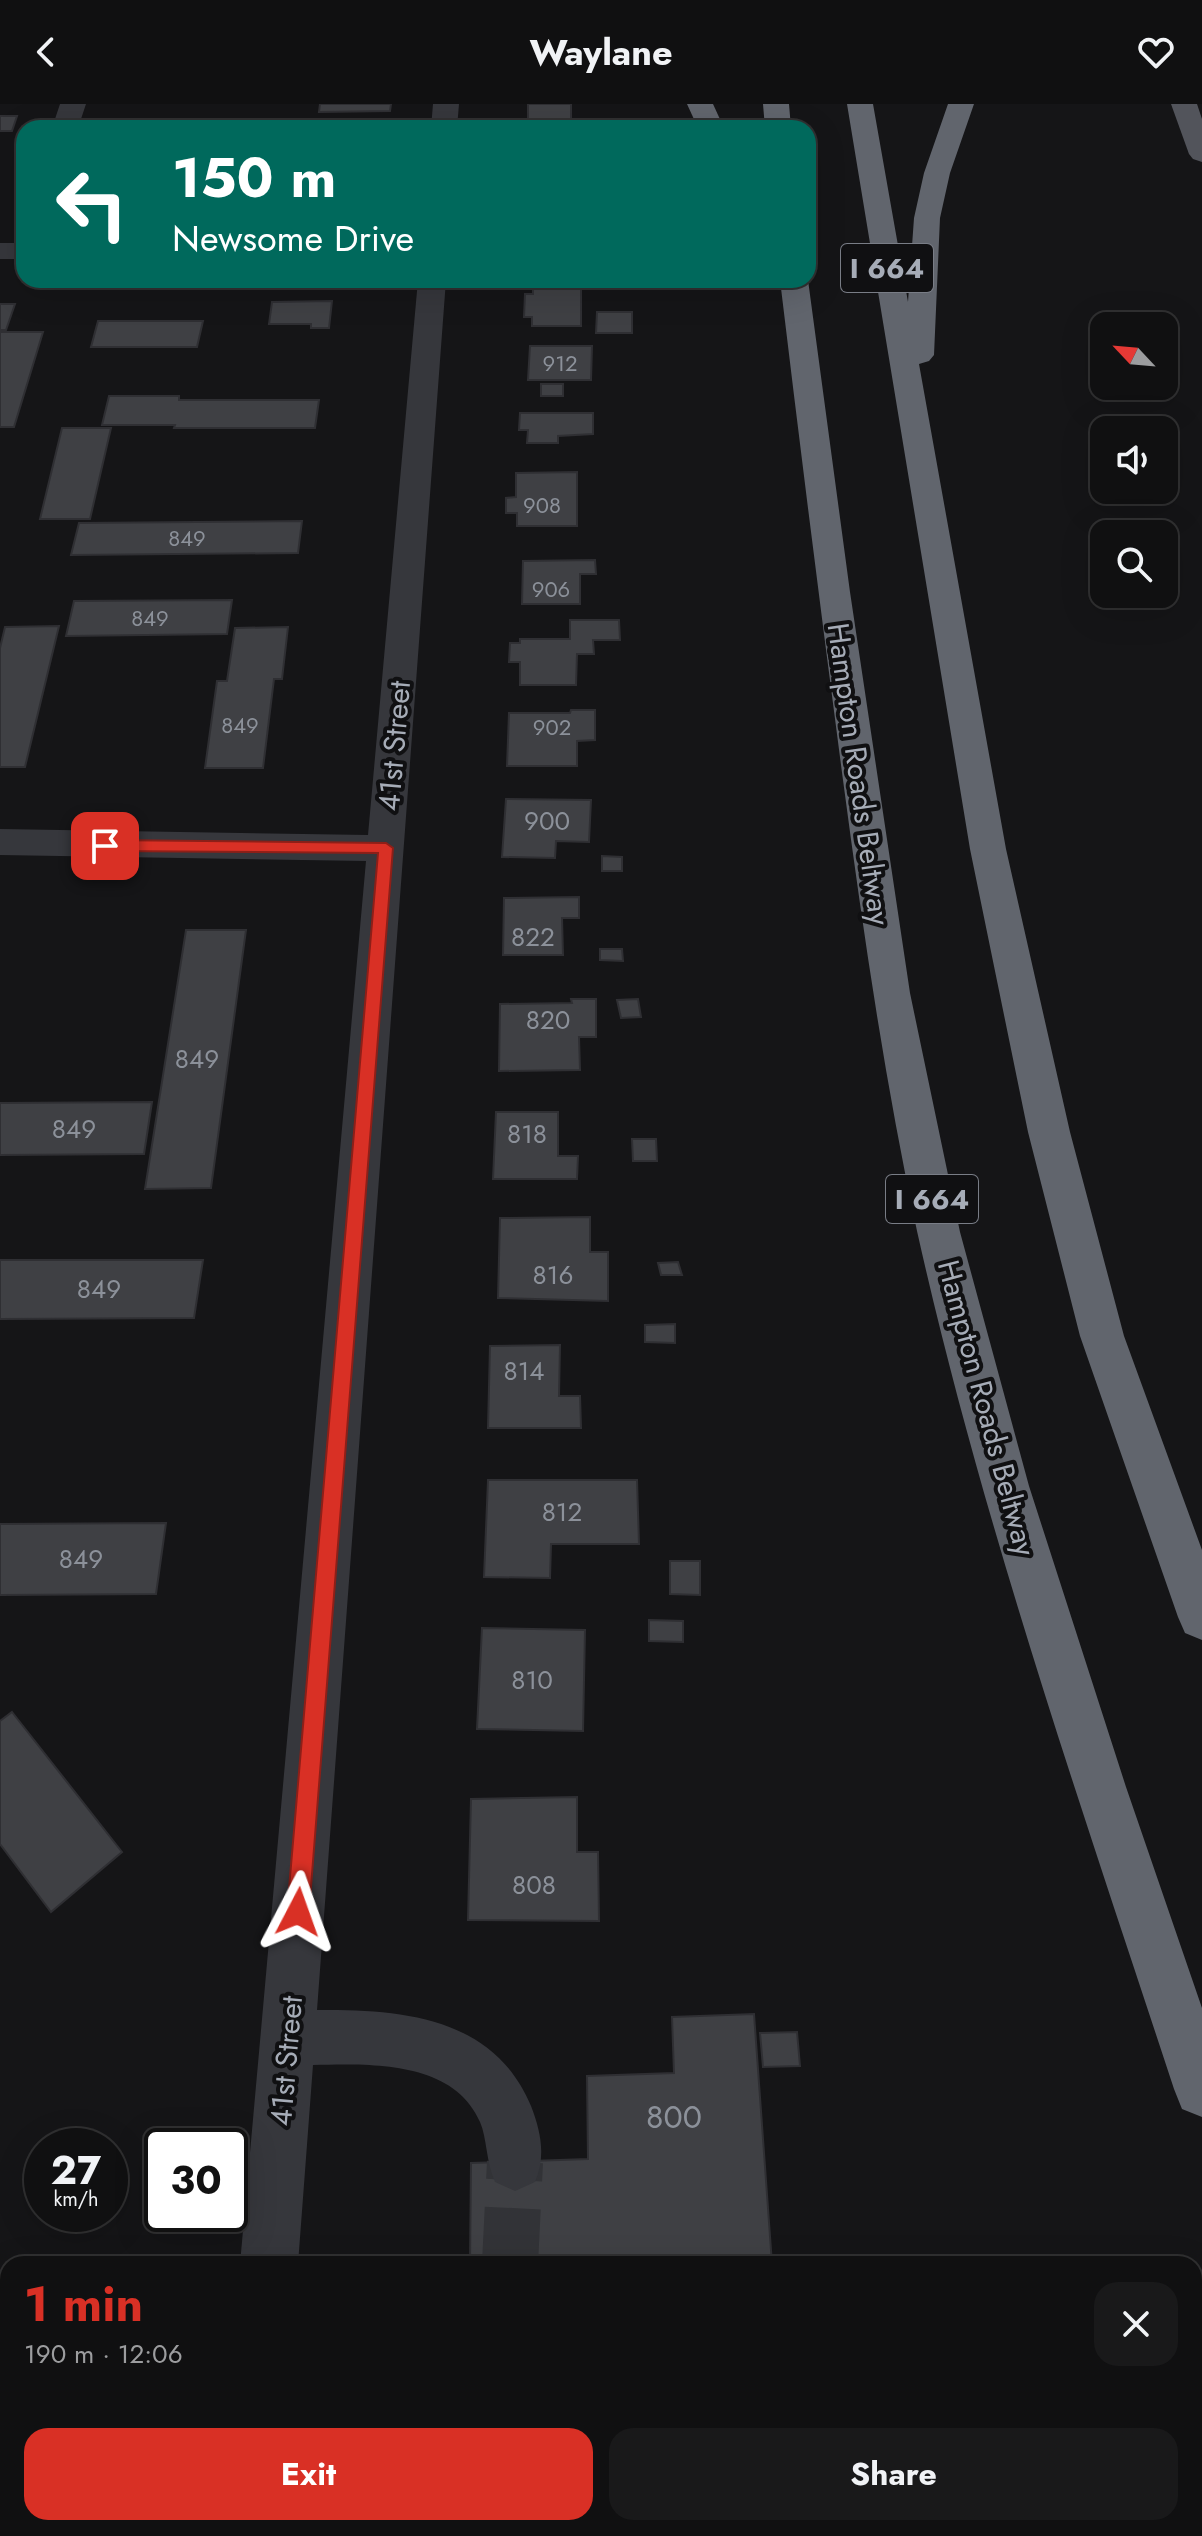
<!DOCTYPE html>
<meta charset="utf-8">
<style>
body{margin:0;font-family:Jost,sans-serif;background:#19191a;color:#f1f3f6;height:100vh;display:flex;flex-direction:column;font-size:30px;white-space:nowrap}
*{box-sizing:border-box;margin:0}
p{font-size:26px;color:#9c9d9f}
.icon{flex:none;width:44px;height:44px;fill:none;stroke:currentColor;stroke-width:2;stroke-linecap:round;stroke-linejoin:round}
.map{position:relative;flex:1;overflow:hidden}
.details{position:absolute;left:0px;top:2152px;width:1202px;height:280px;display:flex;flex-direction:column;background:#101011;border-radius:24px 24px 0 0;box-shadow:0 8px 32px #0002,0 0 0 2px #303031}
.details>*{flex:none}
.guide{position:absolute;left:16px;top:16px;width:800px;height:168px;border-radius:24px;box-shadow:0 8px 32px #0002,0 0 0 2px #303031;background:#00695c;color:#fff;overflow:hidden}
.needle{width:52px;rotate:296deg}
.buttons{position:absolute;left:1090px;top:208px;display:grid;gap:16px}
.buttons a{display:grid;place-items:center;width:88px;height:88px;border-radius:16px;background:#101011;box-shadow:0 8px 32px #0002,0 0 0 2px #303031;font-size:40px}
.speed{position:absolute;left:24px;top:2024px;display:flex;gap:16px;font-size:40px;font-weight:700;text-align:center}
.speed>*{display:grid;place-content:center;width:104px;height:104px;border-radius:50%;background:#101011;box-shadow:0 8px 32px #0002,0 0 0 2px #303031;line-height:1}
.speed small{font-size:20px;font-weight:400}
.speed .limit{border:4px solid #111;border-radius:12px;background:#fff;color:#111}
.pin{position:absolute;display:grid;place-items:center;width:68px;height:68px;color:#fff;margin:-34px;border-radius:16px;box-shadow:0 4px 12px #0006}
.me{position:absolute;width:88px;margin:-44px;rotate:4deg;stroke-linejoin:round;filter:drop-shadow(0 0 6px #0008)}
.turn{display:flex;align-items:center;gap:28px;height:168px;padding:0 24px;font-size:36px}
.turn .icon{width:104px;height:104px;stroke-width:2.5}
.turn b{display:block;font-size:56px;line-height:68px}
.round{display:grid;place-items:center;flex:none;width:84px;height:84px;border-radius:24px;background:#19191a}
.summary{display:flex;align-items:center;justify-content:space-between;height:136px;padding:0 24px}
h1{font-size:48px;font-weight:700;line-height:60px;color:#d93025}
.primary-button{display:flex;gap:16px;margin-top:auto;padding:16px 24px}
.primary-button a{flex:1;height:92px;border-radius:24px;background:#d93025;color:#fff;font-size:32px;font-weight:700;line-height:92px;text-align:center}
.primary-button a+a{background:#19191a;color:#f1f3f6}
header{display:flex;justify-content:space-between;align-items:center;height:104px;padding:0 24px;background:#101011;font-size:36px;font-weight:700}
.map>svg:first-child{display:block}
</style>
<header><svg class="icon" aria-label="back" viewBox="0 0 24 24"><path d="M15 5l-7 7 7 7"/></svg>Waylane<svg class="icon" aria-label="heart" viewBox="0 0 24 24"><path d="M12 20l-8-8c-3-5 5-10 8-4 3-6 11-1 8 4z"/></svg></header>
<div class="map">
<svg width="1202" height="2432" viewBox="0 0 1202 2432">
<rect width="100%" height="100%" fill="#151517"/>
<!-- building -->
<g fill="#3f4044" stroke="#2f2f33" stroke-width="2">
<polygon points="320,0 391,0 390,7 319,8"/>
<rect x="528" y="0" width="43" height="21"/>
<polygon points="0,12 17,12 12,27 0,27"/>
<polygon points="533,180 581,180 581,222 532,222 532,213 524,213 525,190 533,190"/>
<polygon points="332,197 329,224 311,224 311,220 269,220 272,198"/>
<polygon points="0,200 15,200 6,226 0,226"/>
<polygon points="597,208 632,208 632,229 596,229"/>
<polygon points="98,217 203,217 197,243 91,243"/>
<polygon points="0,228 43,228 14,323 0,323"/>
<polygon points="530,242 592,242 591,276 528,276"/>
<rect x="541" y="280" width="22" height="12"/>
<polygon points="109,292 179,292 179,296 319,296 315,324 174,324 175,321 102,321"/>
<polygon points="520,309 593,309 593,330 558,332 558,339 527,339 528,326 519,326"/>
<polygon points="62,324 111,324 90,415 40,415"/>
<polygon points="577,368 577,422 517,422 517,409 506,409 506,394 516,393 516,369"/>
<polygon points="302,417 298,449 71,451 79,419"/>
<polygon points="595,456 596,470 580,470 580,500 522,500 523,457"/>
<polygon points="232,496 227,530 66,532 74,497"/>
<polygon points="570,516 619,516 620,536 593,536 594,550 577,550 576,581 520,581 520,558 509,558 510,539 520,539 520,535 570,535"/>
<polygon points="59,522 25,663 0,663 0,544 5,523"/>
<polygon points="288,523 282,575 274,575 263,664 205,664 217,577 227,577 235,524"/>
<polygon points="571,606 595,606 595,636 577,637 577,662 507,662 509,609 570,609"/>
<polygon points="506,695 591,696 589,738 556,737 555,754 502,753"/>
<polygon points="602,752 622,753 622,767 602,767"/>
<polygon points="579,793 579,814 562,814 563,851 503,851 504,794"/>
<polygon points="186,826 246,826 211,1084 145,1085"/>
<polygon points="600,845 622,845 623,857 600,856"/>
<polygon points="571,895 596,895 596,933 579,933 580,966 499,967 500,900 572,899"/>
<polygon points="638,895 641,913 621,914 617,896"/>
<polygon points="152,998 144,1050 0,1051 0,999"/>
<polygon points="496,1008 558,1008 558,1052 578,1052 577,1075 493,1075"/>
<polygon points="632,1035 656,1035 657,1057 633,1057"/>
<polygon points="590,1113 590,1148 608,1148 608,1197 498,1194 500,1114"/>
<polygon points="0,1156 203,1156 194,1214 0,1215"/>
<polygon points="678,1158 682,1171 661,1171 658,1159"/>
<polygon points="675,1220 675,1239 645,1238 645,1221"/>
<polygon points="560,1241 559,1292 580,1292 581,1324 488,1324 490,1242"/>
<polygon points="488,1376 637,1376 639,1440 551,1440 550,1474 484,1473"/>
<polygon points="166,1419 156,1490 0,1491 0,1420"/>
<polygon points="670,1457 700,1457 700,1491 670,1490"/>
<polygon points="649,1516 683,1517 683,1538 649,1537"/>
<polygon points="482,1524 585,1526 583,1627 477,1625"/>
<polygon points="12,1608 122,1748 51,1808 0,1740 0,1617"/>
<polygon points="577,1693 577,1748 598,1748 599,1817 468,1816 471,1695"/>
<polygon points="754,1910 772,2160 470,2160 471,2059 588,2055 587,1972 674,1969 672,1913"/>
<polygon points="797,1928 800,1962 763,1963 760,1929"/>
</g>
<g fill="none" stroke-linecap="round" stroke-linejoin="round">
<!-- minor-tunnel -->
<polyline stroke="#323337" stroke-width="56" stroke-dasharray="56 28" stroke-linecap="butt" points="510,2160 515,2058"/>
<!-- minor -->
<g fill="#36373c" fill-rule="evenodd">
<polygon points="60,0 86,0 78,24 52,24"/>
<polygon points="433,0 459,0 457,24 431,24"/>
<rect x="0" y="139" width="24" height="16"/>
<path d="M418,176h28l-129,1730c85,-1 177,7 214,96 10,26 15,50 4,76l-20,9 -20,-9c-9,-20 -8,-44 -15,-60 -27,-62 -110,-58 -167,-57l-15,199h-58l126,-1403 -366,-6v-26l368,6z"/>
<polygon points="217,2424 279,2424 278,2432 216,2432"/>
<rect x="457" y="2424" width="62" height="8"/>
<polygon points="880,2424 945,2424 948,2432 883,2432"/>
</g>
<!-- major -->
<polygon fill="#52545b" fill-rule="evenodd" points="1171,0 1197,0 1202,15 1202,58 1193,55 1189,50"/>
<!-- highway -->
<g fill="#61656d" fill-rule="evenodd">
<polygon points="687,0 713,0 724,24 698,24"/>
<polygon points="763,0 789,0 791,24 765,24"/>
<polygon points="847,0 873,0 908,198 914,114 924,69 948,0 974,0 950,69 940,114 934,251 929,257 919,260 1006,745 1070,1028 1124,1232 1202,1446 1202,1536 1185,1529 1178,1513 1080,1232 1028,1028 970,745"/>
<path d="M780,176h28l42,312 60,401 50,239 69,254 97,301 76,221v109l-20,-8 -8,-20c-93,-283 -192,-567 -257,-858 -32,-149 -54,-300 -74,-451 -22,-167 -43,-333 -63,-500z"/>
</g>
</g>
<!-- route -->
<polygon fill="#d93025" stroke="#8d1f18" stroke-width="2" points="105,736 386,739 393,744 309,1808 306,1816 298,1819 290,1816 287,1808 378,749 105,747 97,742"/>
<g text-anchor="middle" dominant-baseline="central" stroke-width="8" stroke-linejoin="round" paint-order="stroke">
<!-- far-number labels -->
<g font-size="22" fill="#8c919a">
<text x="560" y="259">912</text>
<text x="542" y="401">908</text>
<text x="187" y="434">849</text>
<text x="551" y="485">906</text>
<text x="150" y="514">849</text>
<text x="240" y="621">849</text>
<text x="552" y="623">902</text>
</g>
<!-- number labels -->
<g font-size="26" fill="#8c919a">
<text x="547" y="717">900</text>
<text x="533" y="833">822</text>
<text x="548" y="916">820</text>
<text x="197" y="955">849</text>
<text x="74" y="1025">849</text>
<text x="527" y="1030">818</text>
<text x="553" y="1171">816</text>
<text x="99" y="1185">849</text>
<text x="524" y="1267">814</text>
<text x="562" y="1408">812</text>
<text x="81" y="1455">849</text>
<text x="532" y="1576">810</text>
<text x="534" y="1781">808</text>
</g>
<!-- shield labels -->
<g fill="#101012" stroke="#797d86" stroke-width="2">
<rect x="841" y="140" width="92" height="48" rx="6"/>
<rect x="886" y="1071" width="92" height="48" rx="6"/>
</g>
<g font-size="28" font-weight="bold" fill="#a6acb7">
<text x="887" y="164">I 664</text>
<text x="932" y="1095">I 664</text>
</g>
<!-- street labels -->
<g font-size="30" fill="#a6acb7" stroke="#101012">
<text transform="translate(394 642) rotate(-85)">41st Street</text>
<text transform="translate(859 670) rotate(82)">Hampton Roads Beltway</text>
<text transform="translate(987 1304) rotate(75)">Hampton Roads Beltway</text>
<text transform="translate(286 1957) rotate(-85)">41st Street</text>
</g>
<!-- near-number labels -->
<g font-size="32" fill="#8c919a">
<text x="674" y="2013">800</text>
</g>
</g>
</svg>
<div class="buttons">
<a><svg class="needle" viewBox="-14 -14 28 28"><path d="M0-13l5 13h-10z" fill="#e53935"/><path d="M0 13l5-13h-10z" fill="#9c9d9f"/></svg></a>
<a><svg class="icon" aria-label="sound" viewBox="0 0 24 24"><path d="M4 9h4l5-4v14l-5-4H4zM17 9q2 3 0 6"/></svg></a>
<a><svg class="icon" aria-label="search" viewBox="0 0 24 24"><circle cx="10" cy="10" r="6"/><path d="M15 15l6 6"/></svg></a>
</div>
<div class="speed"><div>27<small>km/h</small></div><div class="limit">30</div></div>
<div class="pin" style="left:105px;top:742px;background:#d93025"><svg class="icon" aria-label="arrive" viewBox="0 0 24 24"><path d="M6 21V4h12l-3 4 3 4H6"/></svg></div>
<svg class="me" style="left:298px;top:1808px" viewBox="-20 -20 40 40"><path d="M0-17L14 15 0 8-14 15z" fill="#d93025" stroke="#fff" stroke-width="4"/></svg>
<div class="guide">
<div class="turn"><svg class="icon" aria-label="left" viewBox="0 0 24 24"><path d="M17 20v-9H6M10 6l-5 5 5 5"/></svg><div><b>150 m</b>Newsome Drive</div></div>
</div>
<section class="details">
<div class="summary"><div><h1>1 min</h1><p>190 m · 12:06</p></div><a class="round"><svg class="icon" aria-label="close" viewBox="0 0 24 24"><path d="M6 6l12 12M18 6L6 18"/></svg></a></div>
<div class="primary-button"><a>Exit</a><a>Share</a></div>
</section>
</div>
